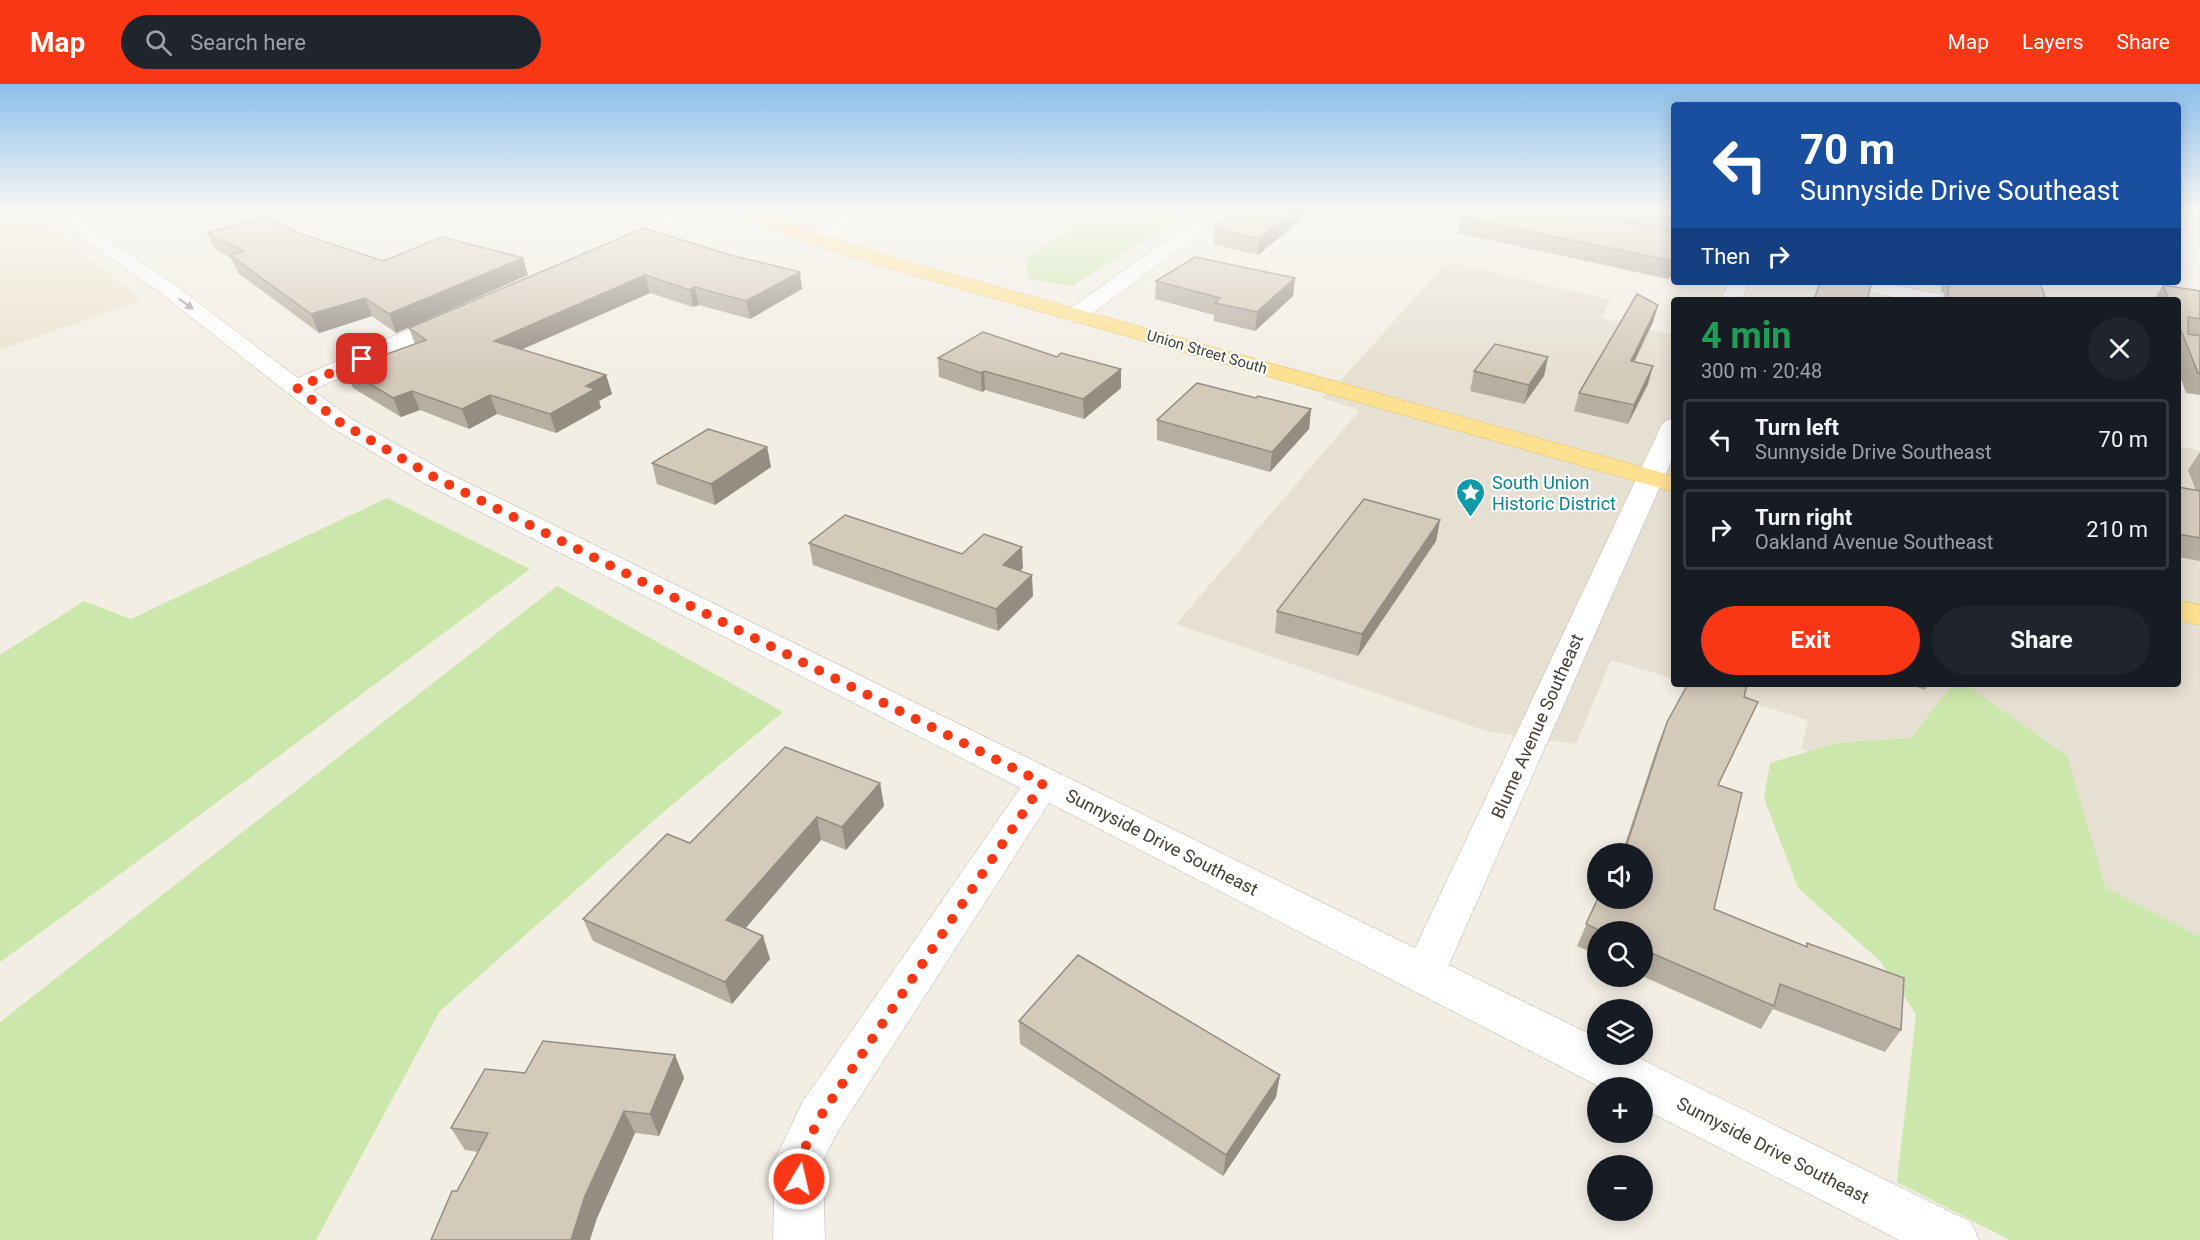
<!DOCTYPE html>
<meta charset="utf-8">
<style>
body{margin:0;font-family:Roboto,sans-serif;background:#20242c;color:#f1f3f6;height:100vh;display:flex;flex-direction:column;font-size:22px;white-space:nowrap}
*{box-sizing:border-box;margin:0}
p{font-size:20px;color:#9ea1a6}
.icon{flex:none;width:33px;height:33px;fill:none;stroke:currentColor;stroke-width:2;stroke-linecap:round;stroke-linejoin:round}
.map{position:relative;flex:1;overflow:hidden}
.side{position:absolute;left:1671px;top:213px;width:510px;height:390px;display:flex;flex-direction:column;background:#171b24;border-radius:6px;box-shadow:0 3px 15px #0003}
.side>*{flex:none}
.banner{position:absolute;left:1671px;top:18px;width:510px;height:183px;border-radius:6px;box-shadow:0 3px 15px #0003;background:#1a4fa0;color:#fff;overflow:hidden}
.buttons{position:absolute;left:1587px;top:759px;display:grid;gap:12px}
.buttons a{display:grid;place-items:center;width:66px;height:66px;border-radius:50%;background:#171b24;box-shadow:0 3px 15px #0003;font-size:30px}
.pin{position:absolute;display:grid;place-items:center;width:51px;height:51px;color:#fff;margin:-26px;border-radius:12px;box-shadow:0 3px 9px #0006}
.me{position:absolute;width:66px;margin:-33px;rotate:9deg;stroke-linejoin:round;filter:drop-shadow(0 0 4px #0008)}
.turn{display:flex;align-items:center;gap:21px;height:126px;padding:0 30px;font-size:27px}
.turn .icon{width:78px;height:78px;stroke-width:2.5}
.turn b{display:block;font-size:42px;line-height:51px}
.then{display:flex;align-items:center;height:57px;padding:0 30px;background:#0003;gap:12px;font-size:22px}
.round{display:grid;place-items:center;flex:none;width:63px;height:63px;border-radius:32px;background:#20242c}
.head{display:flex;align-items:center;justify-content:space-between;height:102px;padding:0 30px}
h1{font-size:36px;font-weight:700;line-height:45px;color:#1e9e55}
.primary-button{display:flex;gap:12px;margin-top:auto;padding:12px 30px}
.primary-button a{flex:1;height:69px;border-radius:36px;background:#f93714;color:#fff;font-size:24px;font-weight:700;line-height:69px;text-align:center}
.primary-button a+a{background:#20242c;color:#f1f3f6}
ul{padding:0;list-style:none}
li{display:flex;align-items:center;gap:18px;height:81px;margin:0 12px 9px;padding:0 18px;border:3px solid #363941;border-radius:6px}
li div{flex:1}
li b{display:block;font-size:22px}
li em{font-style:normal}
header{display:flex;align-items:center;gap:36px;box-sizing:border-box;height:84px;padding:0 30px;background:#f93714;color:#fff}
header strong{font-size:28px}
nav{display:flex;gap:33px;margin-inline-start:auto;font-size:21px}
.search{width:420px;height:54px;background:#20242c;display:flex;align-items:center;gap:15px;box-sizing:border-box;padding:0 21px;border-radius:33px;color:#9ea1a6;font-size:22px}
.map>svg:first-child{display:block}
</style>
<header>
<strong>Map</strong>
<div class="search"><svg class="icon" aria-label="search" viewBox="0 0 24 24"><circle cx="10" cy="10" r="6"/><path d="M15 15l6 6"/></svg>Search here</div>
<nav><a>Map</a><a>Layers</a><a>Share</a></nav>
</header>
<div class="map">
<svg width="2200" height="1156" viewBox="0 0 2200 1156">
<rect width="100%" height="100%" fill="#f2eee4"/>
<!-- residential -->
<g fill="#e6e0d2">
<polygon points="1447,178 1611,216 1601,234 1674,251 1674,595 1611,576 1576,660 1489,648 1176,540 1360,326 1322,314 1344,293"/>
<polygon points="2178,362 2200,367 2200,912 1921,705 1801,665 1808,636 1689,600 2178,600"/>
</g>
<!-- education -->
<polygon fill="#ebe3ce" points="0,126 29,126 141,216 0,266"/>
<!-- green -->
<g fill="#cce7ac">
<polygon points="1041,126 1192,126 1072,202 1028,195 1025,175 1059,151 1096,135"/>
<path d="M387,414l143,71c-177,131 -352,264 -530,393v-307l84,-54 47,18z"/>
<polygon points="557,502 783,628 661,730 440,927 316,1156 0,1156 0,938"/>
<polygon points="1953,600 1965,600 2067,672 2106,804 2200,853 2200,1156 2010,1156 1897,1098 1916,930 1880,877 1798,804 1764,714 1770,679 1837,659 1911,654"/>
</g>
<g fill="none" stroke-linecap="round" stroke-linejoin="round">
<defs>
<g id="minor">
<polygon points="43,126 64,126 172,199 298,294 446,229 454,227 462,229 465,234 462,239 313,306 350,334 444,387 1415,864 1661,342 1665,337 1674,334 1674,371 1449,881 1598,954 1598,970 1631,970 1971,1138 1979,1156 1899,1156 1642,1024 1642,1004 1602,1004 1049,719 837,1049 823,1076 825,1156 773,1156 775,1075 803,1017 1020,704 424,399 332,344 158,207"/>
<polygon points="683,126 708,126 706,130 618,169 604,169 601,165 604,161"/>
<polygon points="861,126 886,126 884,130 820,158 806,158 803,154 806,150"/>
<polygon points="1210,126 1231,126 1084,236 1076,238 1068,236 1065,231 1068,226"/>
<polygon points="1729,198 1749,198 1742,216 1720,216"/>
<polygon points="1839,198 1880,198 1945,211 1948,216 1906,216 1842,202"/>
</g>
<g id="major">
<polygon points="733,126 759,126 820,150 898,175 1674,392 1674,408 884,183 806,158 735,130"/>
<polygon points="2178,516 2200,521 2200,541 2178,536"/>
</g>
</defs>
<!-- minor casing -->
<use href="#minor" stroke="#bdb6a7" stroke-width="1"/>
<!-- major casing -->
<use href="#major" stroke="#e3bd61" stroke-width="1"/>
<!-- minor -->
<use href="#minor" fill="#fff" fill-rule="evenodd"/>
<!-- major -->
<use href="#major" fill="#fee091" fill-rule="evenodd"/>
</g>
<!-- wall -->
<g fill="#b6aea0">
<polygon points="1239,126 1312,126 1258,171 1214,160 1215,144"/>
<polygon points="1466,126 1674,126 1674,187 1668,195 1457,149 1460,133"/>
<polygon points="644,144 802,205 750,235 699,221 693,223 650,209 522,265 606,291 612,310 599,317 601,324 556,349 497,330 469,345 420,326 401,333 353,304 345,285 415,260 409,244"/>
<polygon points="207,149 298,149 383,177 528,191 396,249 372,232 319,249 238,189 231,174 215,166"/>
<polygon points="1295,194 1293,212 1255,247 1214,237 1214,231 1155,215 1156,197"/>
<polygon points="1941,198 2040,198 2046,216 1941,216 1945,209 1941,208"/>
<polygon points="2163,201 2200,207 2200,311 2186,309 2178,287 2178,216 2154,216"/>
<polygon points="1658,221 1653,238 1634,278 1648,300 1628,340 1574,327 1579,309"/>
<polygon points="1548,273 1544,292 1524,320 1470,307 1474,287"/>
<polygon points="938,274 1121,304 1084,335 985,306 982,308 939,293"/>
<polygon points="1256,314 1311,325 1309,345 1270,388 1157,356 1157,336"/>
<polygon points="767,363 771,383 715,421 657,400 652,379"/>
<polygon points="2200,368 2200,477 2178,473 2178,403 2196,407 2188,386"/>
<polygon points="1440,436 1436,457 1358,572 1275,549 1277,527"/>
<polygon points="809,459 962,470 1023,484 1020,487 1033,512 998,547 813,481"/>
<polygon points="1908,600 1928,600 1925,606"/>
<polygon points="1667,638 1719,701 1714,825 1806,862 1807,859 1901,946 1885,968 1773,925 1761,945 1642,892 1642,848 1598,848 1598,871 1577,862 1617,770 1622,769 1658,660"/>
<polygon points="880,699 884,722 846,766 821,756 745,844 763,852 770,875 732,920 593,857 583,835 690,759"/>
<polygon points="1019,937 1280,991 1276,1013 1223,1092 1020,960"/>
<polygon points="675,971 684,994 659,1052 635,1049 597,1134 457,1107 478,1068 465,1066 451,1044 525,989"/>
</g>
<!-- shaded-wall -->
<g fill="#948d82">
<polygon points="183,126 195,126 184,129"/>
<polygon points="1294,126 1312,126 1258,171 1259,155"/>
<polygon points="523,174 528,191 396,249 389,230"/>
<polygon points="1673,177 1674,177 1674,187 1668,195"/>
<polygon points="800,188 802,205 750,235 746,217"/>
<polygon points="645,191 650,209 500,275 494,257"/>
<polygon points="1295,194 1293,212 1255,247 1257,228"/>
<polygon points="695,203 699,221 693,223 690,206"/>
<polygon points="365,214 372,232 319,249 311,230"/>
<polygon points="1658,221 1653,238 1626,295 1631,277"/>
<polygon points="1548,273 1544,292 1524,320 1529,301"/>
<polygon points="1653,282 1648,300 1628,340 1634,321"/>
<polygon points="1121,285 1121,304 1084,335 1083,315"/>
<polygon points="984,287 985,306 982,308 981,289"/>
<polygon points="606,291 612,310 599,317 601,324 556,349 550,330 586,302"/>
<polygon points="412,307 420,326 401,333 393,314"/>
<polygon points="490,311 497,330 469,345 462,325"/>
<polygon points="1311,325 1309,345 1270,388 1272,368"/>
<polygon points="767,363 771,383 715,421 711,400"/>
<polygon points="1440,436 1436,457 1358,572 1362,550"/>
<polygon points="1022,463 1023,484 1004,503 1003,481"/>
<polygon points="1032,491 1033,512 998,547 996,525"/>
<polygon points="880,699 884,722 846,766 842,743"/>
<polygon points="817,733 821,756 733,859 726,836"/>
<polygon points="763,852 770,875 732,920 725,898"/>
<polygon points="675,971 684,994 659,1052 650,1030"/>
<polygon points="1280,991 1276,1013 1223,1092 1226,1071"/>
<polygon points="624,1027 635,1049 597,1134 590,1156 571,1156 585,1112"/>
</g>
<!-- building -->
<g fill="#d4caba" stroke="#948d82" stroke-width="1.5">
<polygon points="1239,126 1294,126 1259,155 1215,144"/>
<polygon points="1466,126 1564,126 1674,148 1674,177 1673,177 1460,133"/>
<polygon points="1642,126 1674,126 1674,133"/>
<polygon points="263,133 298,149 383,177 442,153 523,174 389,230 365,214 311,230 230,171 244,167 207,149"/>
<polygon points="644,144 730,171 800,188 746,217 695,203 690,206 645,191 494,257 606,291 586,302 595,305 550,330 490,311 462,325 412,307 393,314 345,285 426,256 409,244"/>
<polygon points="1195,173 1295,194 1257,228 1215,219 1220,214 1156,197"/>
<polygon points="1820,198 1872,198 1867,216 1814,216"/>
<polygon points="1958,198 2040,198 2046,216 1948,216 1949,200"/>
<polygon points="2163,201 2200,207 2200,235 2188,233 2188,250 2200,252 2200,290 2198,289 2178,239 2178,216 2169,216"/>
<polygon points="1637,210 1658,221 1631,277 1653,282 1634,321 1579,309"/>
<polygon points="983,248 1057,273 1061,269 1121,285 1083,315 984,287 981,289 938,274"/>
<polygon points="1495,260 1548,273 1529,301 1474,287"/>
<polygon points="1197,299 1256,314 1258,312 1311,325 1272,368 1157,336"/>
<polygon points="708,345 767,363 711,400 652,379"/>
<polygon points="2178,403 2200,407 2200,454 2178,450"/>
<polygon points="1364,415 1440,436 1362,550 1277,527"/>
<polygon points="845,431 962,470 984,450 1022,463 1003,481 1032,491 996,525 809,459"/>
<polygon points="1688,600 1747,600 1744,613 1758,618 1718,701 1742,709 1714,825 1807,863 1807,859 1904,894 1901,946 1780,900 1774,922 1642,865 1642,848 1603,848 1586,840 1598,814 1642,814 1642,770 1617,770 1618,767 1624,769 1667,638"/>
<polygon points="785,663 880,699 842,743 817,733 726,836 763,852 725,898 583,835 667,750 690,759"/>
<polygon points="1078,871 1280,991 1226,1071 1019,937"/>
<polygon points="543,957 675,971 650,1030 624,1027 585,1112 571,1156 431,1156 452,1107 457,1107 488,1049 451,1044 485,985 525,989"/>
</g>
<!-- one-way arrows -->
<defs><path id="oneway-solid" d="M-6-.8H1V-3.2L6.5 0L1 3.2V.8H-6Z" transform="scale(1.5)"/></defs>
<use fill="#a29e9a" href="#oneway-solid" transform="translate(186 220) rotate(37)"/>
<!-- sky -->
<linearGradient id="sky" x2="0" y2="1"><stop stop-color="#8bbfeb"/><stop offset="0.44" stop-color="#f9f7f3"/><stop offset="1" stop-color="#f9f7f3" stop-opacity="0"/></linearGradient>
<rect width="2200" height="288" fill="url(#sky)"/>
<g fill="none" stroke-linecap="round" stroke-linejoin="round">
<!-- route -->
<polyline stroke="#f93714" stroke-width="10" stroke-dasharray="0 18" points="362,275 297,304 341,339 434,393 1043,699 820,1033 800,1074 799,1095"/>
</g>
<!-- icons -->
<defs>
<symbol id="sight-pin" viewBox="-11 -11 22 30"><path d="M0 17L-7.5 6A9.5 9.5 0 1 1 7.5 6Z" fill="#0f9aa8" stroke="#fff"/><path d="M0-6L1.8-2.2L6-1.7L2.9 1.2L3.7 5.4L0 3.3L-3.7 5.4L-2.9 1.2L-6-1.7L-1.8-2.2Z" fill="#fff"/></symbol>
</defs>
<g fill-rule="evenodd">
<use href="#sight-pin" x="1454" y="392" width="33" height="45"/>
</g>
<g text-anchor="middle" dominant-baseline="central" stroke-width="4.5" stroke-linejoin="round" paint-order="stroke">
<!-- far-street labels -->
<g font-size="15" fill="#443e34" stroke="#fff">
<text transform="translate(1207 268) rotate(16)">Union Street South</text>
</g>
<!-- culture labels -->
<g font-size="18" fill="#0d838f" stroke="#fff" text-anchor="start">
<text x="1492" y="398">South Union<tspan x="1492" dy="21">Historic District</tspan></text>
</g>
<!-- street labels -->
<g font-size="18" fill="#443e34" stroke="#fff">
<text transform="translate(1537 642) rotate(-66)">Blume Avenue Southeast</text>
<text transform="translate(1162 758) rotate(27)">Sunnyside Drive Southeast</text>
<text transform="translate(1773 1066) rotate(27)">Sunnyside Drive Southeast</text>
</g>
</g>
</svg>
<div class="buttons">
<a><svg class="icon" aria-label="sound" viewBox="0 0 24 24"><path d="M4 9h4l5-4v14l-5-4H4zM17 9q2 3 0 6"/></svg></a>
<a><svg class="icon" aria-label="search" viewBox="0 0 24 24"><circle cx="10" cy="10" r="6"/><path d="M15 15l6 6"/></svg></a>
<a><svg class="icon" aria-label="layers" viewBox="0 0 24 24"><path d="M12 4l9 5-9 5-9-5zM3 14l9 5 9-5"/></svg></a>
<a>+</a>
<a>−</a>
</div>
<div class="pin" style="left:362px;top:275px;background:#d93025"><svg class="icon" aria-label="arrive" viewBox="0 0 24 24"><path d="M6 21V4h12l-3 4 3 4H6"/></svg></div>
<svg class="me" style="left:799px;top:1095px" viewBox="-20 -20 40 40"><circle r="17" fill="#f93714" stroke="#fff" stroke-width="3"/><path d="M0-11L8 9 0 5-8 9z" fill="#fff"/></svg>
<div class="banner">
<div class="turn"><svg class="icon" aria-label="left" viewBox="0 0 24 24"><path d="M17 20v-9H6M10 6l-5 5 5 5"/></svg><div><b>70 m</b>Sunnyside Drive Southeast</div></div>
<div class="then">Then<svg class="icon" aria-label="right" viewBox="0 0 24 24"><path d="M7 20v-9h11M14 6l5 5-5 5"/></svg></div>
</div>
<section class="side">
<div class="head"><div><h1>4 min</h1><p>300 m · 20:48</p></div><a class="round"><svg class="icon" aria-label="close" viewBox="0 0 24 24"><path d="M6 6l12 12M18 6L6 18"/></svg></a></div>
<ul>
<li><svg class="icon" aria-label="left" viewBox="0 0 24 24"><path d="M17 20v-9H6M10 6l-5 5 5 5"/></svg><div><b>Turn left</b><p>Sunnyside Drive Southeast</p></div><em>70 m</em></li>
<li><svg class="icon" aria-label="right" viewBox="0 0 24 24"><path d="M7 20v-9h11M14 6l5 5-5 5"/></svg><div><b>Turn right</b><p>Oakland Avenue Southeast</p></div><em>210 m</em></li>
</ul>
<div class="primary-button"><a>Exit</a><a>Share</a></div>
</section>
</div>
